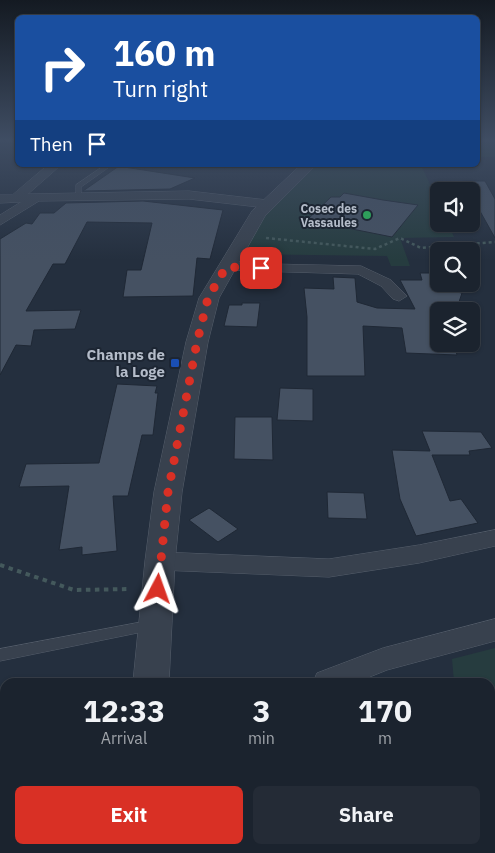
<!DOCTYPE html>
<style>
body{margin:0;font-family:"IBM Plex Sans",sans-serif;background:#242b36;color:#f1f3f6;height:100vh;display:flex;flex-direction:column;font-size:19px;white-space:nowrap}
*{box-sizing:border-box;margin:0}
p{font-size:16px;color:#a0a4aa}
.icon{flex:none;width:28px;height:28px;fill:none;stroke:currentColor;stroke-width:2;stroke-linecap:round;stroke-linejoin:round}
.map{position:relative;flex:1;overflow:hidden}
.sheet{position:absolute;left:0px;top:678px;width:495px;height:176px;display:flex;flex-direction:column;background:#1b232e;border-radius:15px 15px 0 0;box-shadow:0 1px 4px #0004,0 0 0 1px #39404a}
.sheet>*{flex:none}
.top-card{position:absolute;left:15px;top:15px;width:465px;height:152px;border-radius:8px;box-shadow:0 1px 4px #0004,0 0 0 1px #39404a;background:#1a4fa0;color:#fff;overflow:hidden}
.buttons{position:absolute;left:430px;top:182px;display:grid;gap:10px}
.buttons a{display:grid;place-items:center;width:50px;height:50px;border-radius:8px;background:#1b232e;box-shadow:0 1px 4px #0004,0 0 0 1px #39404a;font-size:25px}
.pin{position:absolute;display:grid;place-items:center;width:42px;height:42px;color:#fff;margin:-21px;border-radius:10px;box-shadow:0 2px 8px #0006}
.me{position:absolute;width:55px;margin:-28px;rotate:4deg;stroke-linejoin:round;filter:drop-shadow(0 0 4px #0008)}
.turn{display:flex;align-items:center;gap:18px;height:105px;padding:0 15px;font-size:22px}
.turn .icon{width:65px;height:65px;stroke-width:2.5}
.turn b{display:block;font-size:35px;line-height:42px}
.then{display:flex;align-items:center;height:48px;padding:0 15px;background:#0003;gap:10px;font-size:19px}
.eta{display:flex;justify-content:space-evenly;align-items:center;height:85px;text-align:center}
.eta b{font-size:30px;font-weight:700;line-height:35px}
.cta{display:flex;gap:10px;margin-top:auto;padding:10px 15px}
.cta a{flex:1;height:58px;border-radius:8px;background:#d93025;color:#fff;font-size:20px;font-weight:700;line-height:58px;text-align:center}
.cta a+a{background:#242b36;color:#f1f3f6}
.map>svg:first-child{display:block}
</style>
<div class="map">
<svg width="495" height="853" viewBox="0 0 495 853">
<rect width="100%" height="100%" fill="#242f3e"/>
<!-- green -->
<g fill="#263c3f">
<rect x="478" y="141" width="17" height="16"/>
<polygon points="311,165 421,165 439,204 439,224 448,224 454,237 400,238 410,266 391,266 387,256 242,254 276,197"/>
<polygon points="495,648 495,853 468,853 468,849 490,849 490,682 454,682 452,659"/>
</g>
<!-- building -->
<g fill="#455162" stroke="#1f2835">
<polygon points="119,166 124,167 195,178 170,189 83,191"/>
<polygon points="463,181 485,181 495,199 495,238 471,195 471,191"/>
<polygon points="344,193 383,200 418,205 392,237 307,220 331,197 340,197"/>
<polygon points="143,201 223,210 210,259 197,258 193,296 123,297 127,270 141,270 152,223 87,222 65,264 53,264 26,311 81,310 75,329 34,330 31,346 16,345 0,375 0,239 26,223 32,224 40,213 54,213 66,203"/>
<polygon points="420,273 438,273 439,284 443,284 446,290 462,293 456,311 439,311 439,344 454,344 457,355 406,353 402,328 363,326 365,376 307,376 307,317 304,288 334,289 333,277 355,278 357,302 377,308 415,309 400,280 422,280"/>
<polygon points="242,303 260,303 257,327 224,326 229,305 242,305"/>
<polygon points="117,384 157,386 155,393 158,393 153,435 142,435 128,496 113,496 117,551 82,555 82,547 59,550 69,486 19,487 26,464 99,463"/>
<polygon points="280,388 313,389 313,421 277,420"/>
<polygon points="235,417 272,417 273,460 234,459"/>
<polygon points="422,431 481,432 492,448 469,451 470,455 432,455 450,501 461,499 478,523 416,536 400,499 392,450 430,451"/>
<polygon points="327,492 364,493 367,519 328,518"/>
<polygon points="209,508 238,529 218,542 189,520"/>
</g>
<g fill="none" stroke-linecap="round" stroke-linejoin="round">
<defs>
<g id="service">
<polygon points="105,165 112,165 81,187 81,193 77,197 73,197 72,196 76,192 76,185"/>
<polygon points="152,620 157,621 159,625 157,629 152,630 0,661 0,649"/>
<polygon points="5,748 5,762 0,764 0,750"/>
</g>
<g id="minor">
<polygon points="48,165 61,165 28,194 189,191 267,200 273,204 267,208 189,199 39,201 0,225 0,215 21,202 0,203 0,195 12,195"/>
<polygon points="226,263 361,266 391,280 407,296 399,301 393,299 381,286 358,274 221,270 219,267 221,264"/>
<polygon points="495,530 495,546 419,563 329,577 160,570 151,567 148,561 151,555 160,552 329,559 419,545"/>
<polygon points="495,619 495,641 387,670 357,682 313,682 317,673 383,648"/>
</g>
<g id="tertiary">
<polygon points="301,165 316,165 265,216 219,298 208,342 182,492 175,561 169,682 133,682 145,561 154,492 186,342 199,298 252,211"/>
<rect x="124" y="849" width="42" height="4"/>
</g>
</defs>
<!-- service casing -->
<use href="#service" stroke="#565f6c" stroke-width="1"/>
<!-- minor casing -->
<use href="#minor" stroke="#565f6c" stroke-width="1"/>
<!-- tertiary casing -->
<use href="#tertiary" stroke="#565f6c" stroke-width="1"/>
<!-- path-far2 -->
<polyline stroke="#44595c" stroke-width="2.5" stroke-dasharray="3 3" stroke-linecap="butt" points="266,238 375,249 400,238 421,248 495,242"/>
<!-- path-far1 -->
<polyline stroke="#44595c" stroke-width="4" stroke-dasharray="4.5 4.5" stroke-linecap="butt" points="0,565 74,590 130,589"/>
<!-- path -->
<polyline stroke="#44595c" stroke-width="5" stroke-dasharray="5.5 5.5" stroke-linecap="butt" points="0,713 5,712"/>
<!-- service -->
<use href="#service" fill="#38414e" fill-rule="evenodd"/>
<!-- minor -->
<use href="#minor" fill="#38414e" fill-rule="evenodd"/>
<!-- tertiary -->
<use href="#tertiary" fill="#38414e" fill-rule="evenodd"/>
</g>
<!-- sky -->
<linearGradient id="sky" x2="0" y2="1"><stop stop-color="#141a22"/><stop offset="0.54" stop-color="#3f4d63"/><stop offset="1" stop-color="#3f4d63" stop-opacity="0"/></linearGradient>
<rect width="495" height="260" fill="url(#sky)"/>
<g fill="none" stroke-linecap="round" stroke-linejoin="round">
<!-- route -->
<polyline stroke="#d93025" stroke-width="9" stroke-dasharray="0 16.2" points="158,589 168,492 197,342 208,298 226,267 261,268"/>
</g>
<!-- markers -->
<circle fill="#2e9e5b" stroke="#1d2633" stroke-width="2" cx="367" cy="215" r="5"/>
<rect fill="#1a4fb4" stroke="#1d2633" stroke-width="2" x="170" y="358" width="10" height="10" rx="2.5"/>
<g text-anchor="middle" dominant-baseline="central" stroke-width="4" stroke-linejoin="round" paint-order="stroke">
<!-- far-poi labels -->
<g font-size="12" font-weight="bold" fill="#b4bcc9" stroke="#1d2633" text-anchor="end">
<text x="357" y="208">Cosec des<tspan x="357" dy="14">Vassaules</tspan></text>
</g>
<!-- poi labels -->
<g font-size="15" font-weight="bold" fill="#b4bcc9" stroke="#1d2633" text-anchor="end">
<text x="165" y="354">Champs de<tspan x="165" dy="17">la Loge</tspan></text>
</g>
</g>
</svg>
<div class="buttons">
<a><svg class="icon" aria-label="sound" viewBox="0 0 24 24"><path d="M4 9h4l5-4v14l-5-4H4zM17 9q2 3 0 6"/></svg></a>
<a><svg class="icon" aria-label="search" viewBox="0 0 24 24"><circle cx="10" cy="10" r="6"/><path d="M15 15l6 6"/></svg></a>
<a><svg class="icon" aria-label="layers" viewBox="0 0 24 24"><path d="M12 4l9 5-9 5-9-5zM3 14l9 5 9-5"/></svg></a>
</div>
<div class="pin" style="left:261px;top:268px;background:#d93025"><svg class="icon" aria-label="arrive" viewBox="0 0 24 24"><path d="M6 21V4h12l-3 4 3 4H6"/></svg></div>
<svg class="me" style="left:158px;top:589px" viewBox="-20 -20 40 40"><path d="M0-17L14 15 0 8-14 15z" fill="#d93025" stroke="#fff" stroke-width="4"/></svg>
<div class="top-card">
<div class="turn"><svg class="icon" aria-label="right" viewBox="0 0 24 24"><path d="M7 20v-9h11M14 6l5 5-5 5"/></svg><div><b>160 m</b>Turn right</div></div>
<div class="then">Then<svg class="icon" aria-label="arrive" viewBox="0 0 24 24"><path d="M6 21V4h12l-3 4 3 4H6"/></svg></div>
</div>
<section class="sheet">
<div class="eta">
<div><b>12:33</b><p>Arrival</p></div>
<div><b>3</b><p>min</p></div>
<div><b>170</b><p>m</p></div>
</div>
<div class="cta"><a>Exit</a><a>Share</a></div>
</section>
</div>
